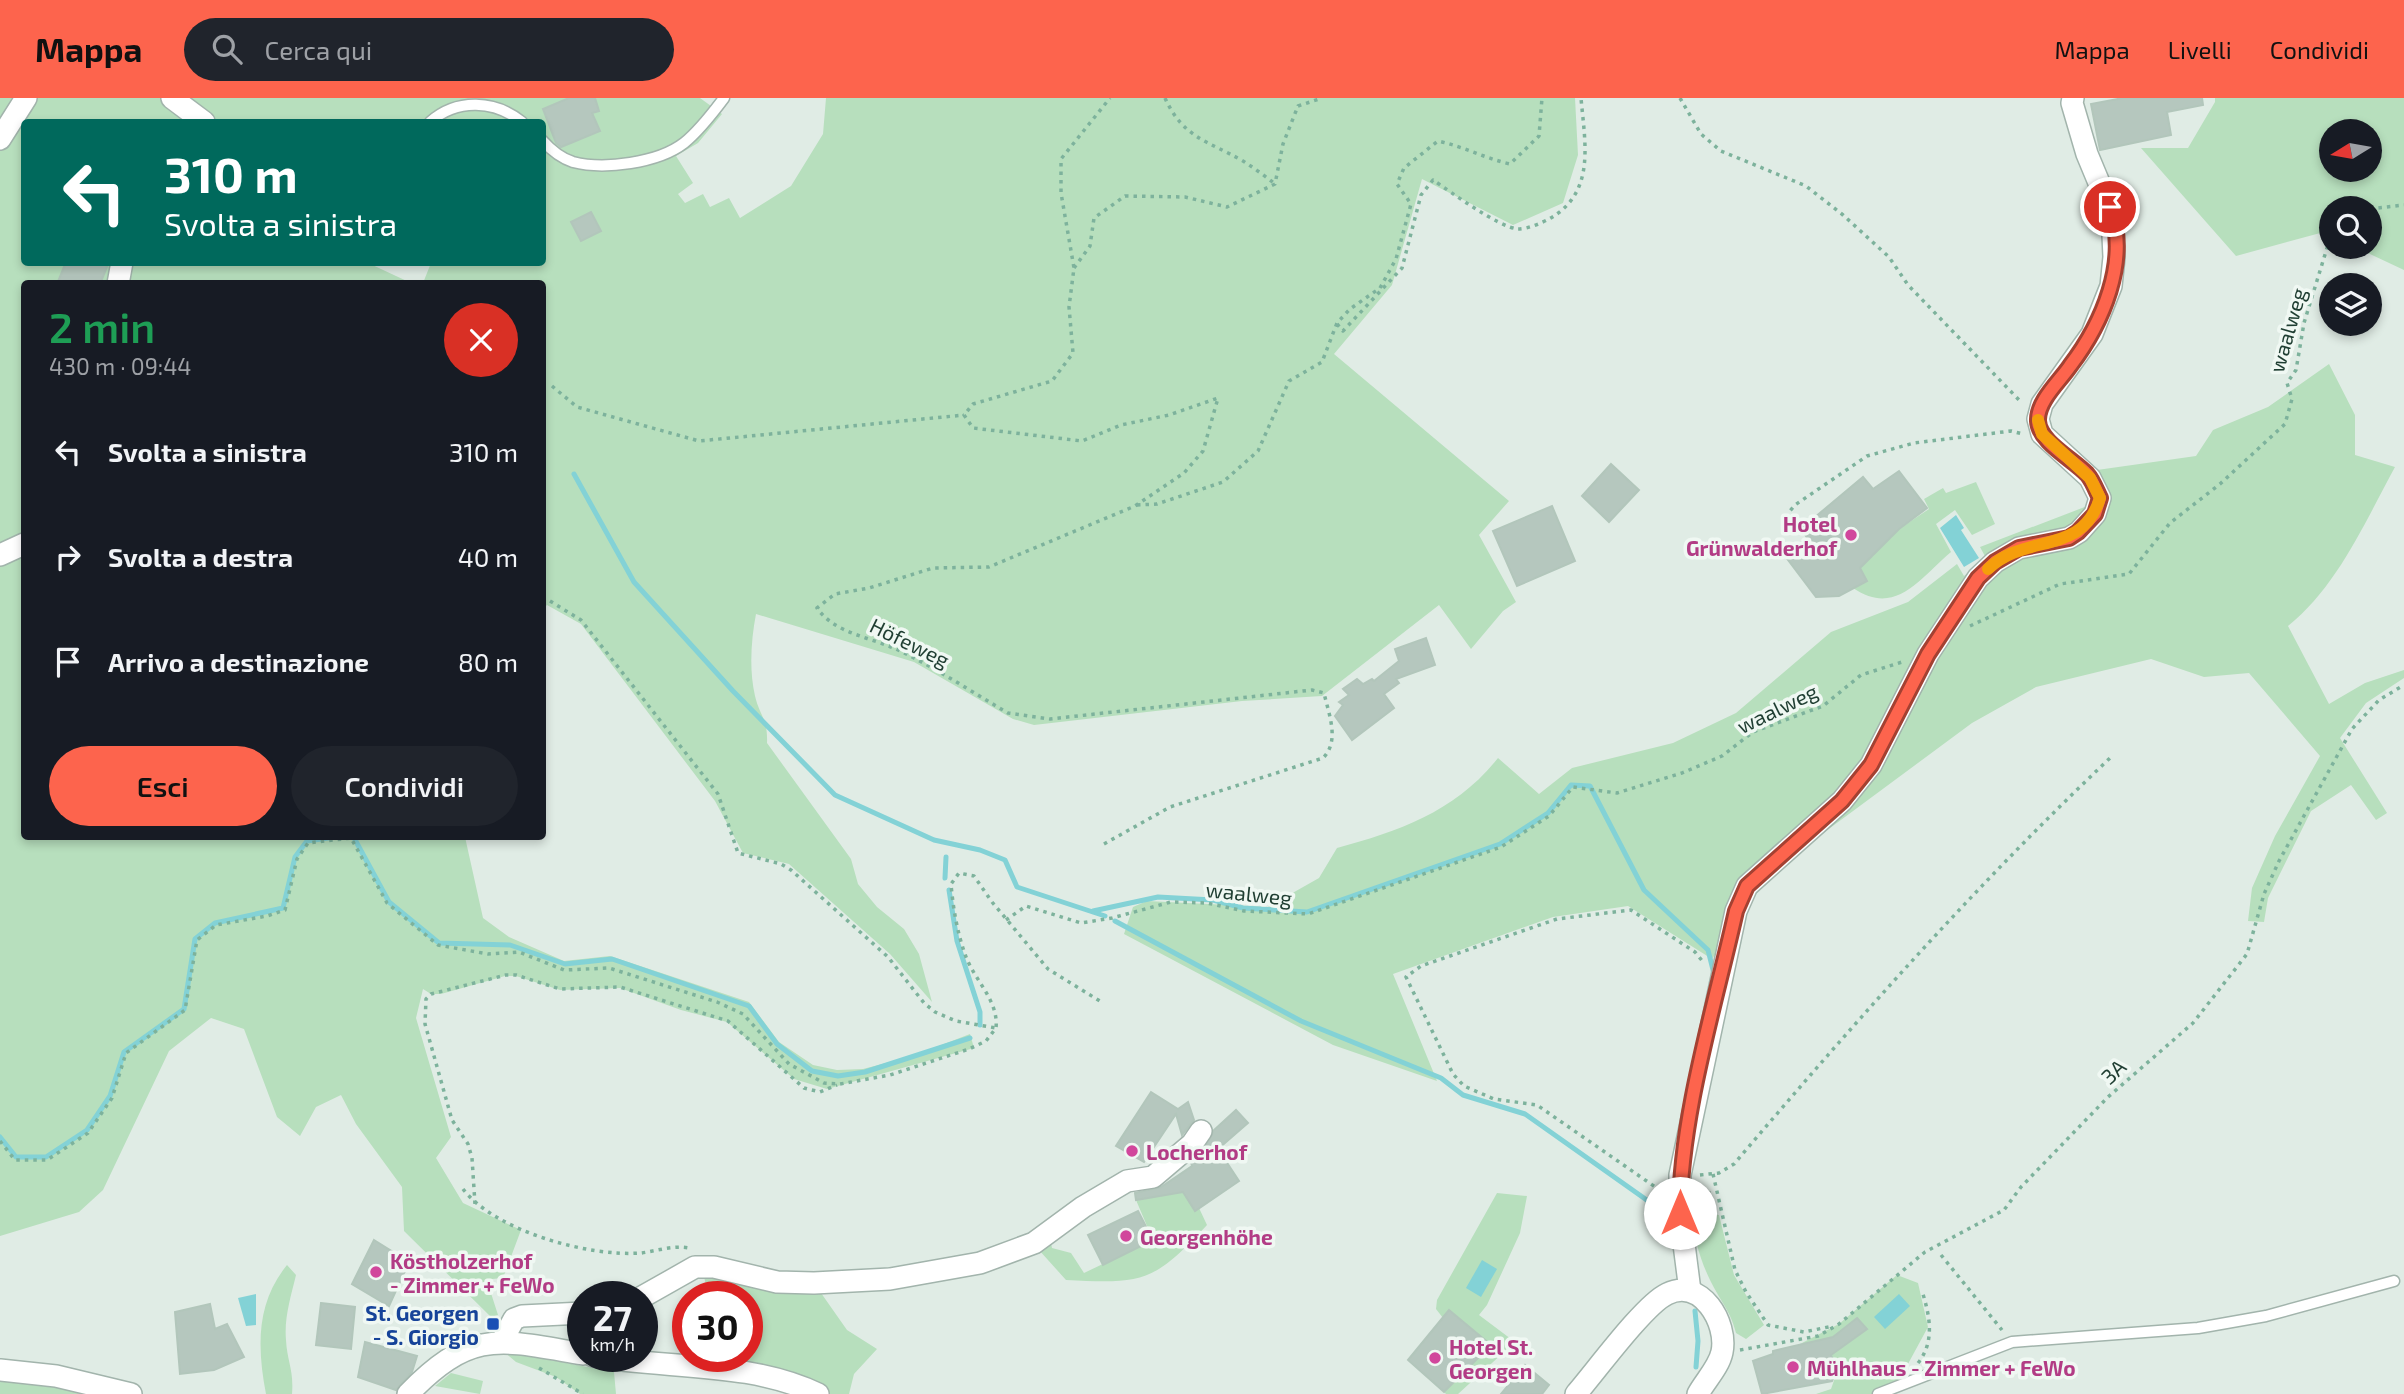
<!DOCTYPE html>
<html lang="it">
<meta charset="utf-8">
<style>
body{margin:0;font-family:"Exo 2",sans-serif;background:#20242c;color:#f1f3f6;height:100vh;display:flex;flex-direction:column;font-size:26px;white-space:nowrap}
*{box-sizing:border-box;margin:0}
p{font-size:23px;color:#9ea1a6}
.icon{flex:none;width:38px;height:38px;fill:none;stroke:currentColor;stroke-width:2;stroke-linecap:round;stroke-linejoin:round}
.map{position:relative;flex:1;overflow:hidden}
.details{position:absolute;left:21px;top:182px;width:525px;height:560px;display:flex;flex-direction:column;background:#171b24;border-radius:7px;box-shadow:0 4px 10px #0003}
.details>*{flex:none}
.hud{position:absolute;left:21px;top:21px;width:525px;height:147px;border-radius:7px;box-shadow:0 4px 10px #0003;background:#00695c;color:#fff;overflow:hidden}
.needle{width:46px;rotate:259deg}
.controls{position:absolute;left:2319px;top:21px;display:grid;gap:14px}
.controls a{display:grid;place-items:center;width:63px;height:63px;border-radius:50%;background:#171b24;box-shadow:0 4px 10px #0003;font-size:35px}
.speed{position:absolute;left:567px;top:1183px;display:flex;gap:14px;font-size:35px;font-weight:700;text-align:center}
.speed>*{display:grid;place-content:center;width:91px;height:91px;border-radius:50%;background:#171b24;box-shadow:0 4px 10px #0003;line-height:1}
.speed small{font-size:18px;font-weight:400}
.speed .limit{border:10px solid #d22;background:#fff;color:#111}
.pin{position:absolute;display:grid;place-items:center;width:60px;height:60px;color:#fff;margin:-30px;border:4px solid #fff;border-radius:50%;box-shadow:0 2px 7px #0007}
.me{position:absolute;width:77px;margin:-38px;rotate:0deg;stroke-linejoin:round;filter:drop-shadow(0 0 5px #0008)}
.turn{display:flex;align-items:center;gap:24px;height:147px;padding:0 28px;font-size:32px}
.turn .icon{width:91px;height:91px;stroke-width:2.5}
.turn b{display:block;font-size:49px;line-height:60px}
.round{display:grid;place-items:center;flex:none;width:74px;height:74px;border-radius:37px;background:#20242c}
.head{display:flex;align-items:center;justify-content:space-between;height:119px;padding:0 28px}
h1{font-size:42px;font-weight:600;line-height:52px;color:#1e9e55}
.cta{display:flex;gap:14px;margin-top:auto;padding:14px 28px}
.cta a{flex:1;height:80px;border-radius:42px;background:#fd644d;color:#111;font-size:28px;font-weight:600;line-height:80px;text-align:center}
.cta a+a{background:#20242c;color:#f1f3f6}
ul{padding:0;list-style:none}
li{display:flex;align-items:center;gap:21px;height:105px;padding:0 28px}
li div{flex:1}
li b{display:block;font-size:26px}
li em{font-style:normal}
header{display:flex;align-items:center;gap:42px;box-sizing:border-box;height:98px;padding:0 35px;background:#fd644d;color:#111}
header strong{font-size:33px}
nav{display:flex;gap:38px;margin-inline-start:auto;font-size:24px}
.search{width:490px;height:63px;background:#20242c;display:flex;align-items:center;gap:18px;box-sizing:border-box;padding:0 24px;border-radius:38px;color:#9ea1a6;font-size:26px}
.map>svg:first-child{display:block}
</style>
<header>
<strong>Mappa</strong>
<div class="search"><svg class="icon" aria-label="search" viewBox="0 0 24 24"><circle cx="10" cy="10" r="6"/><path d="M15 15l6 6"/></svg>Cerca qui</div>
<nav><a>Mappa</a><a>Livelli</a><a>Condividi</a></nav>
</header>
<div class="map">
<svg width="2404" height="1296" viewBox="0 0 2404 1296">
<rect width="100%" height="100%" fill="#e0ece5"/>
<!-- green -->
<g fill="#b7dfbd" fill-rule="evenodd">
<path d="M0,0h700l22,16 -24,29 -22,13 17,27 -15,11 7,9 18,-9 7,13 19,-9 11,20 51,-32 32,-52 3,-36h749l3,57 -15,48 -50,22 -91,-46 -30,106 -58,69 175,147 -30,34 37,67 -13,9 -32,38 -32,-44 -117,91 -80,5 -208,24 -21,-6 -99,-57 -158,-48c-5,26 -7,56 -1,82 5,21 13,22 12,47l84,116 7,25 19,23 27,22 15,25 13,48 -42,-48 -101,-90 -46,-11 -28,-52 -134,-177 -34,-19 -4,4 -1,-325 -119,-1 8,-20 111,-1v-140h-518v140h342l45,21 -387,1v552l441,1 18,81 26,19 55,24 46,-5 139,46 30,40 34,23 24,5 26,-1 50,-13 57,-22 4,14 -147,41 -33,-10 -67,-57 -46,-12 -61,-22 -60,2 -44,-14h-11l-64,18h-10l-8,-5 -7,29 35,119 -15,21 27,45 58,27 -18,48 -11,1 -2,11 8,25 -7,2 -87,-86 -2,-44 -46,-63 -15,-29 -25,12 -16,29 -23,-19 -33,-88 -33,-11 -42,33 -66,139 -24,22 -79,24z"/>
<path d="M2215,0h189v172l-49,-23h15v-39h-39v27l-7,-3 -88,24 -95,-108h47l27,-46zM2331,33h39v39h-39z"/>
<path d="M2329,266l26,51v40l40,12c-30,55 -58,120 -107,159l41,78 36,-21 39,-13v8l-38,25 -26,35 47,75 -11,7 -25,-35 -40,26 -43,87 -4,24 -16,-1 4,-33 23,-52 45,-80 -71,-83 -45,4 -53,-18 -115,28 -64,36 -200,148 -60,88 -84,-53 -75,11 -160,57 44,107 -104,-36 -209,-111 9,-27 14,-6 121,6 51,-29 18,-30c63,-17 119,-37 161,-90l41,36 33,-26 101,-25 63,-30 95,-81 77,-30 49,-38 7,12 22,-18 -6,-11 123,-47 -6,-30 99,-14 17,-26 55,-23z"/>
<path d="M1976,384l19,42 -23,11 -17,-25 -19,14 15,28c-32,27 -55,65 -98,36l14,-7 -7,-13 39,-39 30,-20 -5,-10 19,-11 3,5z"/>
<path d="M1183,1094l11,18 5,-2 8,17c-53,57 -63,59 -141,55l-27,-30 12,-7 1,5 19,5 13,20 69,-33 -17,-40z"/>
<polygon points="1497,1095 1527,1098 1520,1135 1487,1207 1479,1217 1515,1244 1458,1296 1446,1296 1444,1294 1491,1247 1449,1213 1443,1220 1436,1211 1437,1202"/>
<path d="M1690,1115l29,2 15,60 30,50 -18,14 -10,-6c-5,-19 -10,-24 -19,-40 -15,-25 -22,-52 -27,-80z"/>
<path d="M287,1167l9,10c-5,21 -12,43 -10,65 1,21 8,30 6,54h-26c-9,-47 -10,-91 21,-129z"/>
<polygon points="702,1171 814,1185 847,1232 877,1251 854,1276 849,1296 818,1296 734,1273 732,1258 747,1258 747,1199 709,1199"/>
<polygon points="1897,1177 1918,1185 1928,1229 1896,1288 1878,1296 1816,1296 1831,1291 1837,1274 1825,1242 1800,1246 1839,1226"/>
<polygon points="503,1253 614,1274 616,1296 580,1296 556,1279 516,1264"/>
<polygon points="451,1275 483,1283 480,1296 435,1288"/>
<polygon points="0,1278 130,1296 0,1296"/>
</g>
<!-- water -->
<g fill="#83d2d6">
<polygon points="1956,417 1964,430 1961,432 1979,460 1964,469 1940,430"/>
<polygon points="1482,1162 1497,1171 1481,1199 1466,1190"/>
<polygon points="256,1196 256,1227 246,1228 238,1200"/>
<polygon points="1899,1196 1910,1208 1885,1231 1874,1219"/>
</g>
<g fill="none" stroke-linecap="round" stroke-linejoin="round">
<!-- stream -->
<g stroke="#83d2d6" stroke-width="5">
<polyline points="574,376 634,484 733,593 835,697 934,742 980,752 1005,762 1017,789 1105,818"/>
<polyline points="353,738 389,804 439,845 510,847 565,866 612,861 749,908 777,946 812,973 838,978 865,974 970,940"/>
<polyline points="945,780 946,759"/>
<polyline points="949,792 957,843 980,914 980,927"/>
<polyline points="1093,813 1158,799 1213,802 1243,810 1307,814 1500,746 1548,715 1571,687 1590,688 1644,792 1708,852 1714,876"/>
<polyline points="1115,823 1301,923 1441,980 1463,997 1525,1016 1658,1110 1674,1126"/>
<polyline points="0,1039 16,1059 46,1059 87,1032 110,998 124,954 184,911 195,841 215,825 283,810 295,759 307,743 343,738"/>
<polyline points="1695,1213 1698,1243 1696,1269"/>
</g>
</g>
<!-- building -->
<g fill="#b5c7be" stroke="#b2c6bb" stroke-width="2">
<polygon points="569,0 595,0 599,13 592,15 600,33 561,49 556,45 543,11"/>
<polygon points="2123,0 2202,0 2203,7 2167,14 2171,37 2100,52 2091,6"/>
<polygon points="591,114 601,133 581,143 571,124"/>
<polygon points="66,164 109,164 100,186 57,186"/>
<polygon points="1611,366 1639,392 1609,424 1582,398"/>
<polygon points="1899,373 1927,410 1899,431 1860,470 1867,483 1839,498 1816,499 1785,458 1807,440 1802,430 1863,379 1873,391"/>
<polygon points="1552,408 1575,463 1517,488 1493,433"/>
<polygon points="1426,540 1435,567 1396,581 1399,585 1384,596 1394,610 1352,642 1335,618 1343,607 1339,604 1349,597 1343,591 1357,581 1363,586 1372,581 1374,583 1399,563 1395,551"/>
<polygon points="1151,994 1178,1011 1188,1004 1194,1022 1182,1037 1176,1016 1144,1064 1116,1048"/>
<polygon points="1236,1012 1248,1025 1218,1051 1239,1083 1195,1113 1183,1094 1136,1102 1135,1095 1161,1089 1192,1068 1191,1064 1203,1053 1214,1032"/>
<polygon points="1693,1093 1710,1094 1709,1113 1693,1112"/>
<polygon points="1138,1113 1153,1142 1103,1167 1088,1137"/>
<polygon points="374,1142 409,1164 389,1208 352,1186"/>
<polygon points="321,1205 355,1209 351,1251 316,1247"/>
<polygon points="210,1206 215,1231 227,1226 244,1259 214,1272 180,1276 175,1214"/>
<polygon points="1449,1212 1491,1247 1444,1294 1408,1262"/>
<polygon points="1857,1220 1867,1231 1831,1257 1837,1272 1832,1283 1762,1296 1753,1263 1773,1256 1773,1253 1833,1239"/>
<polygon points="365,1244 417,1258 412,1274 396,1292 358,1279"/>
<polygon points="1525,1267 1549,1287 1542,1296 1501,1296"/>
</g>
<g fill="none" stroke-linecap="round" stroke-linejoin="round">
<defs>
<g id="lane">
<path d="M430,24c27,-24 65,-22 92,0"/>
<path d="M542,42c9,10 18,18 31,22 31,8 85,1 111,-19 15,-12 28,-29 40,-45"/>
<polyline points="1878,1296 2012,1244 2198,1230 2266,1218 2394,1183"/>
</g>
<g id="street">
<polyline points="172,0 204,24"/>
<polyline points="0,41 26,0"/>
<polyline points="118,186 122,164"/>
<polyline points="0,457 24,446"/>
<polyline points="1690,1193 1680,1115 1680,1077 1736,813 1747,788 1842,703 1871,667 1928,556 1978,480 1995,464 2019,450 2069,440 2079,434 2095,416 2100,400 2090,380 2042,336 2038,321 2042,306 2092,236 2111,188 2114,159 2112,116 2087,56 2072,5 2073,0"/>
<polyline points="642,1199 695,1169 714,1169 777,1184 814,1185 890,1181 980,1165 1034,1145 1083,1109 1127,1083 1153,1079 1192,1046 1201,1033"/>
<polyline points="502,1243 514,1221 522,1218 583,1215"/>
<path d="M593,1258c73,13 157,5 225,38"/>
<polyline points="0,1272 56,1278 131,1296"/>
<path d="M408,1296c64,-66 92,-54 175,-40"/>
<path d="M1576,1296c20,-23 68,-89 91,-100 34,-17 61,29 55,58 -3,15 -17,29 -24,42"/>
</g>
</defs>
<!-- lane casing -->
<use href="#lane" stroke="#a2b4ac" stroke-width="13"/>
<!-- street casing -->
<use href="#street" stroke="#a2b4ac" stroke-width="24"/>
<!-- path -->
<g stroke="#7db29c" stroke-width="3.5" stroke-dasharray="3.5 5" stroke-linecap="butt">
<path d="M1165,0c18,40 43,43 78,63 11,7 22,15 32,23"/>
<polyline points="1680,0 1701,36 1721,53 1806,88 1843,117 1889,159 1908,187 2022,305"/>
<polyline points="2370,111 2404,107"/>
<polyline points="1074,170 1090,148 1094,120 1125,98 1185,99 1227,109 1275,86 1283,46 1298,8 1322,0"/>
<path d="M1337,226l6,7 59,-63 19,-73 12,-15c18,12 65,47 85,49 10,0 23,-6 31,-10 47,-26 36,-75 32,-121"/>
<polyline points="552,288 577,309 699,343 964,317"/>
<path d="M1137,407l20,-1 66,-22 35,-31 31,-70 33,-19 15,-39 13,-14 30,-21 16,-29 15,-55 -14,-20 7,-16 34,-27c27,6 46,17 72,23l29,-28 3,-38"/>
<polyline points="1799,435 1789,414 1795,407 1867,358 1914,345 2011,333 2023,336"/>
<polyline points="550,503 581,522 718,696 738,755 781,766 791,772 888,859 924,905 935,914 956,923 996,930"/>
<polyline points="1970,528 2060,486 2129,476 2170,425 2220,386 2285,326 2292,301 2287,285 2296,272 2304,225 2331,137"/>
<path d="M1104,746l66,-37 153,-49c17,-17 6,-43 1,-65l-12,-3 -262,29 -42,-6c-36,-21 -72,-45 -110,-63 -27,-13 -63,-16 -81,-42l18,-14 34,-6 64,-20 56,-1 146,-61 49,-33 19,-22 15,-53 -49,17 -48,10 -39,16 -109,-13 -9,-13 9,-11 79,-23 21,-28 -4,-46 5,-39 -13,-75v-34l49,-61"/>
<polyline points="1006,822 1026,808 1081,825 1112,820 1171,804 1207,805 1244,813 1308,816 1501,749 1549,718 1573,689 1617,695 1682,675 1722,658 1753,634 1823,608 1861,577 1902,564"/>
<path d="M0,1043l15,19h32l41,-27 24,-35 14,-45 59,-43 12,-70 19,-15 51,-9 18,-6 12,-51 11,-16 43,-5 36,65 51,42 50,9 31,-2 45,18 45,-2 108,34 26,12 46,50 35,19 16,1 50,-9 79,-26 17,-8 10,-13c3,-28 -23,-49 -31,-74 -8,-22 -12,-47 -14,-70l8,-11 15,3 18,26 56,67 55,34"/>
<polyline points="1713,1076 1735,1172 1746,1194 1768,1227 1804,1234 1833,1228"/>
<path d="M1700,1077l19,-2 15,-9c120,-141 242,-279 376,-406"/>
<path d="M463,1091c32,42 125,68 178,64 16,-2 32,-8 48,-5"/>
<polyline points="1661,1093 1537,1007 1494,1001 1464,988 1453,976 1406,879 1421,868 1557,821 1631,812 1695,854 1704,865"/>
<polyline points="475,1106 472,1060 468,1046 452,1022 425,926 426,901 431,896 506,877 516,877 560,891 620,889 728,923 804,990 820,994 837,987"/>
<polyline points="1941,1157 2002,1232"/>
<polyline points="1740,1252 1818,1238 1839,1226 1925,1154 2004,1112 2021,1089 2108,999 2193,925 2247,856 2264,796 2279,763 2352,631 2379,602 2404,587"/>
<path d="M1918,1265c17,-21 12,-47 4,-72"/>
<polyline points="539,1270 583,1296"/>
</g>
<!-- lane -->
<use href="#lane" stroke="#fff" stroke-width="10"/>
<!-- street -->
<use href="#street" stroke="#fff" stroke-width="21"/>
</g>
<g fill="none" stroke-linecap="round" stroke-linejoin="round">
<defs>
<path id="route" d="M1680,1115c0,-96 35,-208 56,-302l11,-25 95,-85 29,-36 57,-111 50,-76 17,-16 24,-14 50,-10 9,-6 17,-18 5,-16c-4,-8 -7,-17 -13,-24 -14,-15 -48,-32 -49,-53 -1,-20 22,-40 32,-55 32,-42 60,-105 40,-159"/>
</defs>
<!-- route casing -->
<use href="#route" stroke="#a44132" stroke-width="18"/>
<!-- route -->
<use href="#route" stroke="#fd644d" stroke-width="12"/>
<!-- slow -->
<path stroke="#f59e0b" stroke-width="12" d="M1988,471c38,-37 94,-12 112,-71l-10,-20 -48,-44 -4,-14"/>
</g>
<!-- markers -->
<g fill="#d1479c" stroke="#f0f8f3" stroke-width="2.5">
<circle cx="1851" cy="437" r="7"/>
<circle cx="1132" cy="1053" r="7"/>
<circle cx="1126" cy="1138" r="7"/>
<circle cx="376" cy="1174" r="7"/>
<circle cx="1435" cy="1260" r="7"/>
<circle cx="1793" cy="1269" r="7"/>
</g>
<rect fill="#1a4fb4" stroke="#f0f8f3" stroke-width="2.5" x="486" y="1219" width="14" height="14" rx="3.5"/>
<g text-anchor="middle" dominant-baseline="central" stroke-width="7" stroke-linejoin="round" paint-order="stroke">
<!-- street labels -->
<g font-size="21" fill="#1f3e32" stroke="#f0f8f3">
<text transform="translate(2287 232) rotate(-74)">waalweg</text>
<text transform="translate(910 544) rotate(26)">Höfeweg</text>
<text transform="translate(1777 610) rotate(-26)">waalweg</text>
<text transform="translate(1249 795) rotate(6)">waalweg</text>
<text transform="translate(2113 973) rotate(-43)">3A</text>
</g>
<!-- hotel labels -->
<g font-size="21" font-weight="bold" fill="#b23c85" stroke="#f0f8f3" text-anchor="start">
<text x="1837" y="425" text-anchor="end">Hotel<tspan x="1837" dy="24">Grünwalderhof</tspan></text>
<text x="1146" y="1053">Locherhof</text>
<text x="1140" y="1138">Georgenhöhe</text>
<text x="390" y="1162">Köstholzerhof<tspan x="390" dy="24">- Zimmer + FeWo</tspan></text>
<text x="1449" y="1248">Hotel St.<tspan x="1449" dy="24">Georgen</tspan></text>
<text x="1807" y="1269">Mühlhaus - Zimmer + FeWo</text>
</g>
<!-- transit labels -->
<g font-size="21" font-weight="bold" fill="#164399" stroke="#f0f8f3" text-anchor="end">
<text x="479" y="1214">St. Georgen<tspan x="479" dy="24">- S. Giorgio</tspan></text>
</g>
</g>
</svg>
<div class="controls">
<a><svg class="needle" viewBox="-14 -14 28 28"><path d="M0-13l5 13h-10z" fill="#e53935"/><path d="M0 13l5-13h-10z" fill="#9ea1a6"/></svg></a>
<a><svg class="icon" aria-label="search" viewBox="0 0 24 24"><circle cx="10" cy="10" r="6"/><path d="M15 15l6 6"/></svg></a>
<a><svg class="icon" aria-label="layers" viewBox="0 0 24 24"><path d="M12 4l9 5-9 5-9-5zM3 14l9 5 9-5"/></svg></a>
</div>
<div class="speed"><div>27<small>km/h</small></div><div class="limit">30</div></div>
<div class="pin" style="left:2110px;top:109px;background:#d93025"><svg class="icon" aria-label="arrive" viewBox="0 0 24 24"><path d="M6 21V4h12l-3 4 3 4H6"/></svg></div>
<svg class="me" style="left:1680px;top:1115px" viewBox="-20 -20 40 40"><circle r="19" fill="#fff"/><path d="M0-13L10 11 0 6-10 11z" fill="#fd644d"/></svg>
<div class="hud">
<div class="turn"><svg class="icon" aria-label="left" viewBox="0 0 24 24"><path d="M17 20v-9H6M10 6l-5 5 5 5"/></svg><div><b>310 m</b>Svolta a sinistra</div></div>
</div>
<section class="details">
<div class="head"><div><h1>2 min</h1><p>430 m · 09:44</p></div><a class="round" style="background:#d93025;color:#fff"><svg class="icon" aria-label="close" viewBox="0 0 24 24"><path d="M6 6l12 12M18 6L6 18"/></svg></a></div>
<ul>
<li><svg class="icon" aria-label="left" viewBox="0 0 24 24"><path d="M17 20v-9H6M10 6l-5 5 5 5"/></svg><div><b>Svolta a sinistra</b></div><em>310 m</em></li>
<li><svg class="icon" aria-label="right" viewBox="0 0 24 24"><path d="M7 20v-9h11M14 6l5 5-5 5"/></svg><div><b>Svolta a destra</b></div><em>40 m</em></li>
<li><svg class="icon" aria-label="arrive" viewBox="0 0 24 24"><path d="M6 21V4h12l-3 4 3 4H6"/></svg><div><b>Arrivo a destinazione</b></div><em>80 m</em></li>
</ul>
<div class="cta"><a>Esci</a><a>Condividi</a></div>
</section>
</div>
